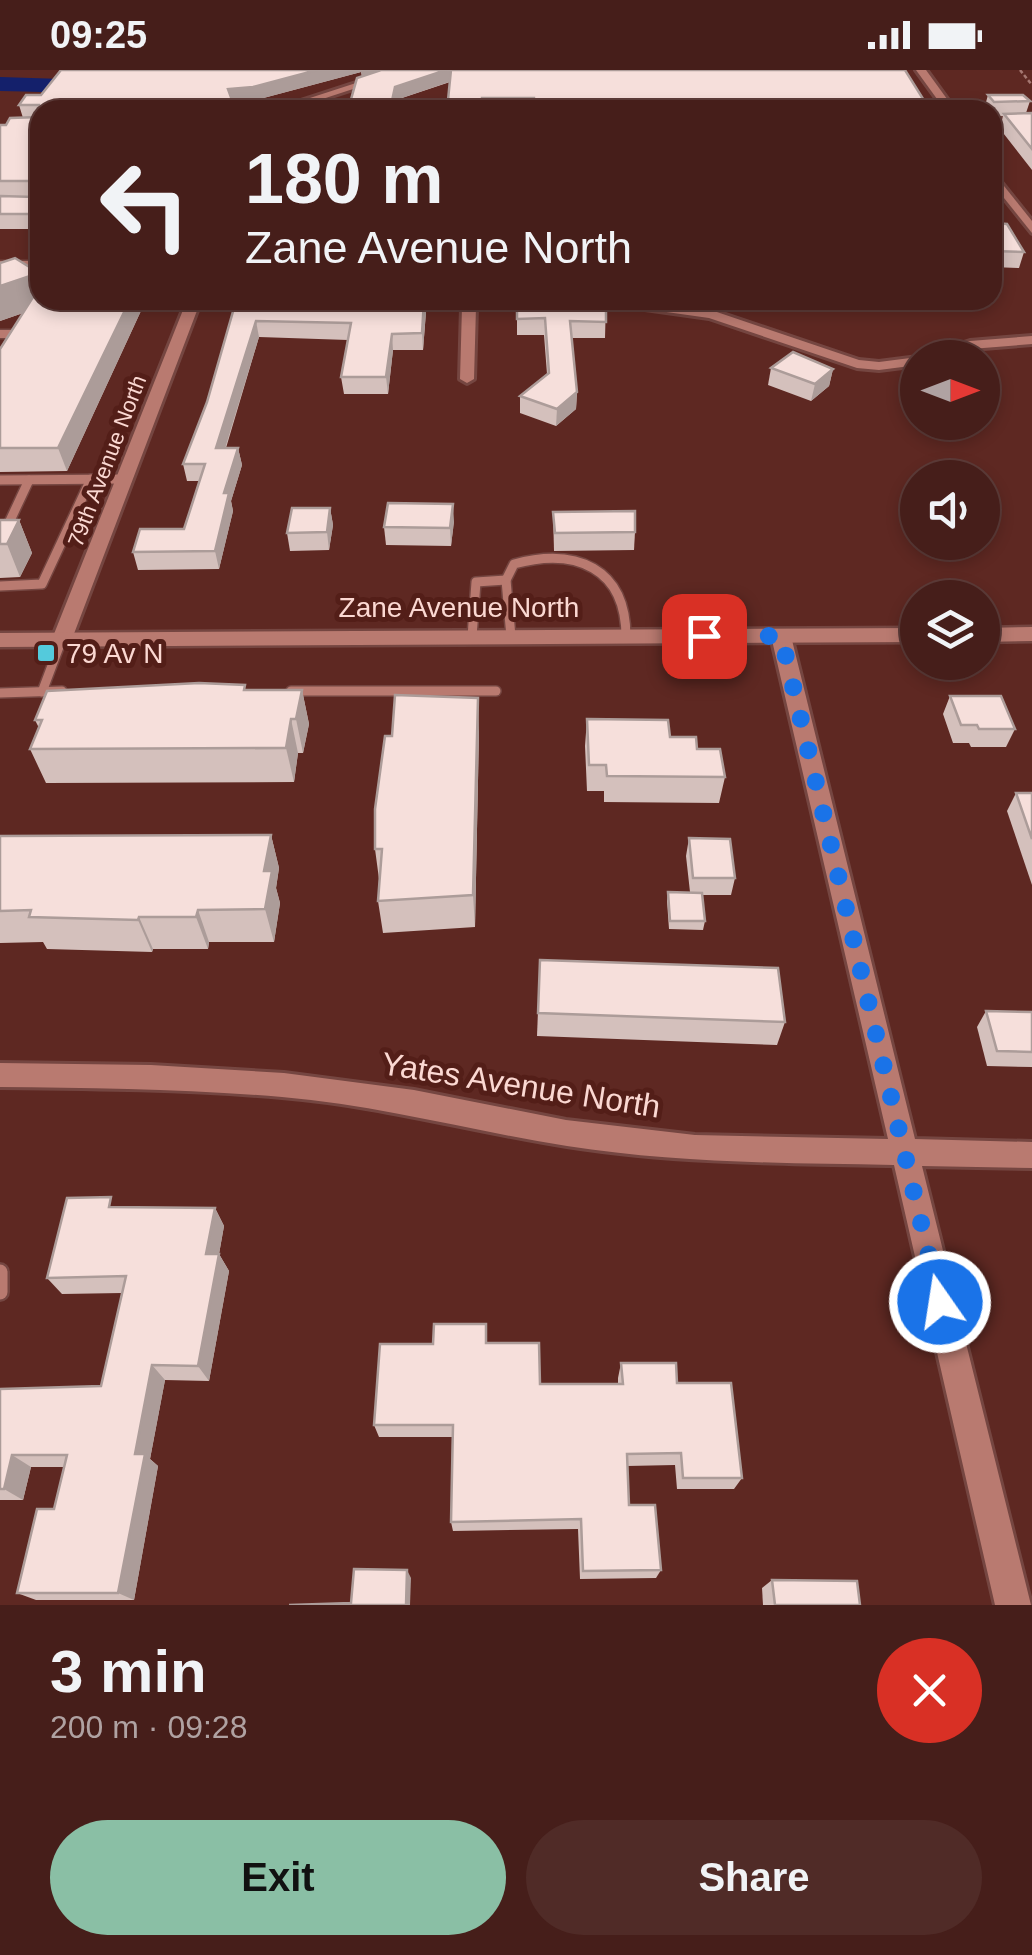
<!DOCTYPE html>
<meta charset="utf-8">
<style>
body{margin:0;font-family:Helvetica,sans-serif;background:#502b27;color:#f1f3f6;height:100vh;display:flex;flex-direction:column;font-size:38px;white-space:nowrap}
*{box-sizing:border-box;margin:0}
p{font-size:32px;color:#b0a2a2}
.icon{flex:none;width:55px;height:55px;fill:none;stroke:currentColor;stroke-width:2;stroke-linecap:round;stroke-linejoin:round}
.map{position:relative;height:1535px;overflow:hidden}
.details{display:flex;flex-direction:column;background:#461e1a;flex:1}
.details>*{flex:none}
.guide{position:absolute;left:30px;top:30px;width:972px;height:210px;border-radius:30px;box-shadow:0 5px 15px #0003,0 0 0 2px #5e3c39;background:#461e1a;color:#f1f3f6;overflow:hidden}
.needle{width:65px;rotate:90deg}
.fabs{position:absolute;left:900px;top:270px;display:grid;gap:20px}
.fabs a{display:grid;place-items:center;width:100px;height:100px;border-radius:50%;background:#461e1a;box-shadow:0 5px 15px #0003,0 0 0 2px #5e3c39;font-size:50px}
.pin{position:absolute;display:grid;place-items:center;width:85px;height:85px;color:#fff;margin:-42px;border-radius:20px;box-shadow:0 5px 15px #0006}
.me{position:absolute;width:110px;margin:-55px;rotate:347deg;stroke-linejoin:round;filter:drop-shadow(0 0 8px #0008)}
.turn{display:flex;align-items:center;gap:35px;height:210px;padding:0 50px;font-size:45px}
.turn .icon{width:130px;height:130px;stroke-width:2.5}
.turn b{display:block;font-size:70px;line-height:85px}
.round{display:grid;place-items:center;flex:none;width:105px;height:105px;border-radius:52px;background:#502b27}
.overview{display:flex;align-items:center;justify-content:space-between;height:170px;padding:0 50px}
h1{font-size:60px;font-weight:700;line-height:75px}
.cta{display:flex;gap:20px;margin-top:auto;padding:20px 50px}
.cta a{flex:1;height:115px;border-radius:60px;background:#8abfa5;color:#111;font-size:40px;font-weight:700;line-height:115px;text-align:center}
.cta a+a{background:#502b27;color:#f1f3f6}
.status{display:flex;justify-content:space-between;align-items:center;height:70px;padding:0 50px;background:#461e1a;direction:ltr}
.status svg{height:28px;fill:currentColor}
.map>svg:first-child{display:block}
</style>
<div class="status"><b>09:25</b><svg viewBox="0 0 49 12"><path d="M0 12V9h3v3zM5 12V6h3v6zM10 12V3h3v9zM15 12V0h3v12zM26 1h20v11H26zM47 4h2v5h-2z"/></svg></div>
<div class="map">
<svg width="1032" height="1535" viewBox="0 0 1032 1535">
<rect width="100%" height="100%" fill="#5e2822"/>
<g fill="none" stroke-linecap="round" stroke-linejoin="round">
<!-- river -->
<path fill="#14206b" fill-rule="evenodd" d="M224,0h36l-3,5c-86,23 -169,18 -257,16v-14l126,4z"/>
<defs>
<g id="service-far2">
<polyline points="0,195 40,195"/>
<polyline points="0,264 15,264 0,291"/>
</g>
<g id="service-far1">
<polyline points="0,410 124,409"/>
<polyline points="0,472 29,410"/>
<polyline points="0,516 42,514 91,409"/>
<polyline points="472,567 476,512 506,510"/>
<path d="M511,567l-5,-57 8,-16c62,-17 112,4 112,73"/>
<polyline points="291,621 496,621"/>
<polyline points="42,622 62,569"/>
<polyline points="0,623 62,621"/>
</g>
<polyline id="service" points="0,1202 0,1222"/>
<g id="minor">
<polygon points="396,0 411,0 289,40 273,40"/>
<polygon points="916,0 926,0 955,40 945,40"/>
<rect x="992" y="49" width="40" height="6"/>
<polygon points="992,101 1032,151 1032,163 992,113"/>
<polygon points="187,230 284,230 291,234 284,238 198,238 72,569 62,575 55,573 52,569"/>
<polygon points="392,230 548,230 551,233 544,237 476,237 474,309 467,313 460,309 462,237 396,237 389,233"/>
<polygon points="571,230 638,230 711,240 859,290 879,292 918,287 921,287 970,271 1032,266 1032,274 971,279 945,288 918,288 918,295 879,300 857,298 709,248 638,238 576,236"/>
<path d="M781,560l10,6 124,503 117,3v26l-110,-2 109,439h-36l-101,-440c-110,-2 -219,-2 -327,-19 -96,-15 -188,-41 -285,-49 -94,-8 -188,-9 -282,-10v-24l151,2 133,8 130,17 152,30 129,15 193,4 -117,-503z"/>
</g>
<g id="secondary">
<polygon points="1032,557 1032,571 982,572 982,558"/>
<polygon points="918,558 918,572 0,577 0,563"/>
</g>
</defs>
<!-- service-far2 casing -->
<use href="#service-far2" stroke="#754641" stroke-width="11"/>
<!-- service-far1 casing -->
<use href="#service-far1" stroke="#754641" stroke-width="12"/>
<!-- service casing -->
<use href="#service" stroke="#754641" stroke-width="20"/>
<!-- minor casing -->
<use href="#minor" stroke="#754641" stroke-width="6"/>
<!-- secondary casing -->
<use href="#secondary" stroke="#754641" stroke-width="5"/>
<!-- path -->
<polyline stroke="#a57771" stroke-width="2.5" stroke-dasharray="4 2.5" stroke-linecap="butt" points="1020,0 1032,15"/>
<!-- service-far2 -->
<use href="#service-far2" stroke="#b97a70" stroke-width="8"/>
<!-- service-far1 -->
<use href="#service-far1" stroke="#b97a70" stroke-width="9"/>
<!-- service -->
<use href="#service" stroke="#b97a70" stroke-width="15"/>
<!-- minor -->
<use href="#minor" fill="#b97a70" fill-rule="evenodd"/>
<!-- secondary -->
<use href="#secondary" fill="#b97a70" fill-rule="evenodd"/>
</g>
<!-- wall -->
<g fill="#d4c0bc">
<polygon points="61,0 905,0 930,40 447,40 450,12 396,30 362,6 361,2 256,30 233,33 234,40 40,40 40,159 0,159 0,55 6,55 23,48 19,35 41,25"/>
<polygon points="988,25 1030,31 1026,43 1032,43 1032,100 1000,59 1003,46 992,46 992,40 984,39"/>
<polygon points="992,132 997,139 994,153 1024,182 1019,198 992,197"/>
<polygon points="0,193 39,203 40,230 83,238 87,230 146,230 67,401 0,402 0,279 23,243 0,251"/>
<polygon points="517,230 606,230 605,268 571,268 577,322 576,339 556,356 520,343 520,326 547,304 544,265 517,265"/>
<polygon points="234,238 426,242 423,280 393,280 388,324 344,324 341,307 348,270 259,267 226,378 238,378 242,395 231,431 233,441 219,499 138,500 133,482 184,459 199,411 187,411 183,394 207,332"/>
<polygon points="771,298 833,299 829,316 811,331 768,315"/>
<polygon points="330,438 333,455 329,480 290,481 287,463"/>
<polygon points="553,442 635,462 634,480 554,481"/>
<polygon points="0,450 19,450 32,483 20,507 0,508"/>
<polygon points="454,451 451,476 386,475 384,457"/>
<polygon points="247,620 302,620 309,654 303,683 298,683 294,712 46,713 30,679 39,658 35,650"/>
<polygon points="950,626 1015,659 1006,677 971,677 969,673 953,673 943,644"/>
<polygon points="587,649 670,667 697,679 725,707 719,733 604,732 604,721 587,721 585,676"/>
<polygon points="479,662 475,857 383,863 378,831 379,809 375,779"/>
<polygon points="1016,723 1032,723 1032,815 1007,741"/>
<polygon points="271,765 279,798 276,818 280,833 274,872 209,872 208,879 153,879 152,882 47,879 43,872 0,873 0,766"/>
<polygon points="689,768 735,808 731,825 702,825 705,851 703,860 669,859 667,831 668,822 690,822 686,786"/>
<polygon points="540,890 785,952 777,975 537,966"/>
<polygon points="986,941 1032,942 1032,997 987,996 977,957"/>
<polygon points="118,1137 215,1138 224,1156 219,1184 229,1201 209,1311 165,1310 150,1389 158,1396 134,1530 36,1530 17,1523 54,1439 64,1397 31,1397 23,1430 0,1430 0,1319 101,1316 122,1223 62,1224 47,1208"/>
<polygon points="487,1273 540,1314 618,1314 618,1308 621,1293 677,1313 742,1408 734,1419 677,1419 675,1395 627,1396 629,1435 661,1500 656,1508 580,1509 578,1459 453,1461 451,1452 452,1367 379,1367 374,1355"/>
<polygon points="772,1510 860,1535 763,1535 762,1518"/>
</g>
<!-- shaded-wall -->
<g fill="#ac9c99">
<polygon points="317,0 384,0 362,7 361,2 256,30 233,33 234,40 227,40 228,19"/>
<polygon points="446,0 452,0 452,11 396,30 394,40 390,40 395,17"/>
<polygon points="39,203 40,230 49,234 0,251 0,216"/>
<polygon points="130,230 146,230 67,401 58,378"/>
<polygon points="425,230 426,242 423,280 422,263"/>
<polygon points="256,251 259,267 220,395 216,378"/>
<polygon points="392,264 393,280 388,324 386,307"/>
<polygon points="833,299 829,316 811,331 815,314"/>
<polygon points="577,322 576,339 556,356 557,339"/>
<polygon points="238,378 242,395 231,431 233,441 219,499 215,481 224,423"/>
<polygon points="453,434 454,451 451,476 450,458"/>
<polygon points="330,438 333,455 329,480 327,462"/>
<polygon points="19,450 32,483 20,507 7,474"/>
<polygon points="302,620 309,654 303,683 296,649"/>
<polygon points="478,628 479,662 475,857 473,825"/>
<polygon points="291,649 298,683 294,712 286,678"/>
<polygon points="271,765 279,798 276,818 280,833 274,872 265,839 264,801"/>
<polygon points="198,840 209,872 208,879 196,847"/>
<polygon points="139,847 153,879 152,882 138,850"/>
<polygon points="215,1138 224,1156 219,1184 229,1201 209,1311 198,1296 206,1184"/>
<polygon points="152,1295 165,1310 150,1389 158,1396 134,1530 118,1523 135,1384"/>
<polygon points="12,1385 31,1397 23,1430 4,1419"/>
<polygon points="407,1500 411,1508 410,1535 406,1535"/>
</g>
<!-- building -->
<g fill="#f6dfdb" stroke="#ac9c99" stroke-width="2.5">
<polygon points="61,0 317,0 253,17 228,19 232,30 227,40 40,40 40,144 0,144 0,126 35,127 39,115 36,111 0,111 0,55 6,55 10,48 39,47 39,35 19,35 26,25 41,25"/>
<polygon points="381,0 446,0 395,17 390,40 348,40 357,8"/>
<polygon points="451,0 905,0 930,40 535,40 534,28 482,28 481,40 447,40"/>
<polygon points="988,25 1023,25 1030,31 994,32"/>
<polygon points="1032,43 1032,79 1004,44"/>
<polygon points="992,132 997,139 993,143 994,153 1007,154 1024,182 992,181"/>
<polygon points="15,188 39,203 0,216 0,193"/>
<polygon points="40,216 40,230 71,230 83,238 87,230 130,230 58,378 0,378 0,279"/>
<polygon points="253,230 424,230 422,263 392,264 386,307 341,307 351,253 256,251 216,378 238,378 224,423 229,423 215,481 133,482 140,459 184,459 205,394 183,394 207,332 234,238 251,238"/>
<polygon points="517,230 606,230 606,252 570,251 577,322 557,339 520,326 549,303 545,248 517,249"/>
<polygon points="793,282 833,299 815,314 771,298"/>
<polygon points="388,433 453,434 450,458 384,457"/>
<polygon points="292,438 330,438 327,462 287,463"/>
<polygon points="635,441 635,462 555,463 553,442"/>
<polygon points="0,450 19,450 7,474 0,474"/>
<polygon points="199,613 245,615 244,620 302,620 296,649 291,649 286,678 30,679 42,650 35,650 47,621"/>
<polygon points="395,625 478,628 473,825 378,831 382,779 375,779 375,739 385,666 392,666"/>
<polygon points="950,626 1001,626 1015,659 979,659 977,655 961,655"/>
<polygon points="587,649 668,650 670,667 696,667 697,679 720,679 725,707 607,706 606,695 589,695"/>
<polygon points="1016,723 1032,723 1032,769"/>
<polygon points="271,765 264,801 272,801 265,839 198,840 196,847 139,847 138,850 29,847 31,840 0,841 0,766"/>
<polygon points="689,768 730,769 735,808 693,808"/>
<polygon points="668,822 702,823 705,851 670,851"/>
<polygon points="540,890 778,898 785,952 538,943"/>
<polygon points="986,941 1032,942 1032,982 997,981"/>
<polygon points="111,1127 109,1137 215,1138 206,1184 219,1184 198,1296 152,1295 135,1384 145,1384 118,1523 17,1523 37,1439 54,1439 67,1385 12,1385 4,1419 0,1419 0,1319 101,1316 126,1206 47,1208 67,1128"/>
<polygon points="434,1254 486,1254 486,1273 539,1273 540,1314 623,1314 621,1293 676,1293 677,1313 731,1313 742,1408 683,1408 681,1383 627,1384 629,1435 655,1435 661,1500 583,1501 581,1449 451,1452 453,1355 374,1355 380,1274 433,1274"/>
<polygon points="354,1499 407,1500 406,1535 289,1535 351,1533"/>
<polygon points="772,1510 857,1511 860,1535 775,1535"/>
</g>
<g fill="none" stroke-linecap="round" stroke-linejoin="round">
<!-- route -->
<polyline stroke="#1a73e8" stroke-width="18" stroke-dasharray="0 32.4" points="704,566 781,566 940,1232"/>
</g>
<!-- markers -->
<rect fill="#54cadc" stroke="#531e18" stroke-width="4" x="36" y="573" width="20" height="20" rx="5"/>
<g text-anchor="middle" dominant-baseline="central" stroke-width="10" stroke-linejoin="round" paint-order="stroke">
<!-- far-street labels -->
<g font-size="22" fill="#fbd8d2" stroke="#531e18">
<text transform="translate(107 391) rotate(-69)">79th Avenue North</text>
</g>
<!-- street labels -->
<g font-size="28" fill="#fbd8d2" stroke="#531e18">
<text x="459" y="537">Zane Avenue North</text>
</g>
<!-- poi labels -->
<g font-size="28" fill="#fbd8d2" stroke="#531e18" text-anchor="start">
<text x="66" y="583">79 Av N</text>
</g>
<!-- near-street labels -->
<g font-size="32" fill="#fbd8d2" stroke="#531e18">
<text transform="translate(521 1015) rotate(9)">Yates Avenue North</text>
</g>
</g>
</svg>
<div class="fabs">
<a><svg class="needle" viewBox="-14 -14 28 28"><path d="M0-13l5 13h-10z" fill="#e53935"/><path d="M0 13l5-13h-10z" fill="#b0a2a2"/></svg></a>
<a><svg class="icon" aria-label="sound" viewBox="0 0 24 24"><path d="M4 9h4l5-4v14l-5-4H4zM17 9q2 3 0 6"/></svg></a>
<a><svg class="icon" aria-label="layers" viewBox="0 0 24 24"><path d="M12 4l9 5-9 5-9-5zM3 14l9 5 9-5"/></svg></a>
</div>
<div class="pin" style="left:704px;top:566px;background:#d93025"><svg class="icon" aria-label="arrive" viewBox="0 0 24 24"><path d="M6 21V4h12l-3 4 3 4H6"/></svg></div>
<svg class="me" style="left:940px;top:1232px" viewBox="-20 -20 40 40"><circle r="17" fill="#1a73e8" stroke="#fff" stroke-width="3"/><path d="M0-11L8 9 0 5-8 9z" fill="#fff"/></svg>
<div class="guide">
<div class="turn"><svg class="icon" aria-label="left" viewBox="0 0 24 24"><path d="M17 20v-9H6M10 6l-5 5 5 5"/></svg><div><b>180 m</b>Zane Avenue North</div></div>
</div>
</div>
<section class="details">
<div class="overview"><div><h1>3 min</h1><p>200 m · 09:28</p></div><a class="round" style="background:#d93025;color:#fff"><svg class="icon" aria-label="close" viewBox="0 0 24 24"><path d="M6 6l12 12M18 6L6 18"/></svg></a></div>
<div class="cta"><a>Exit</a><a>Share</a></div>
</section>
